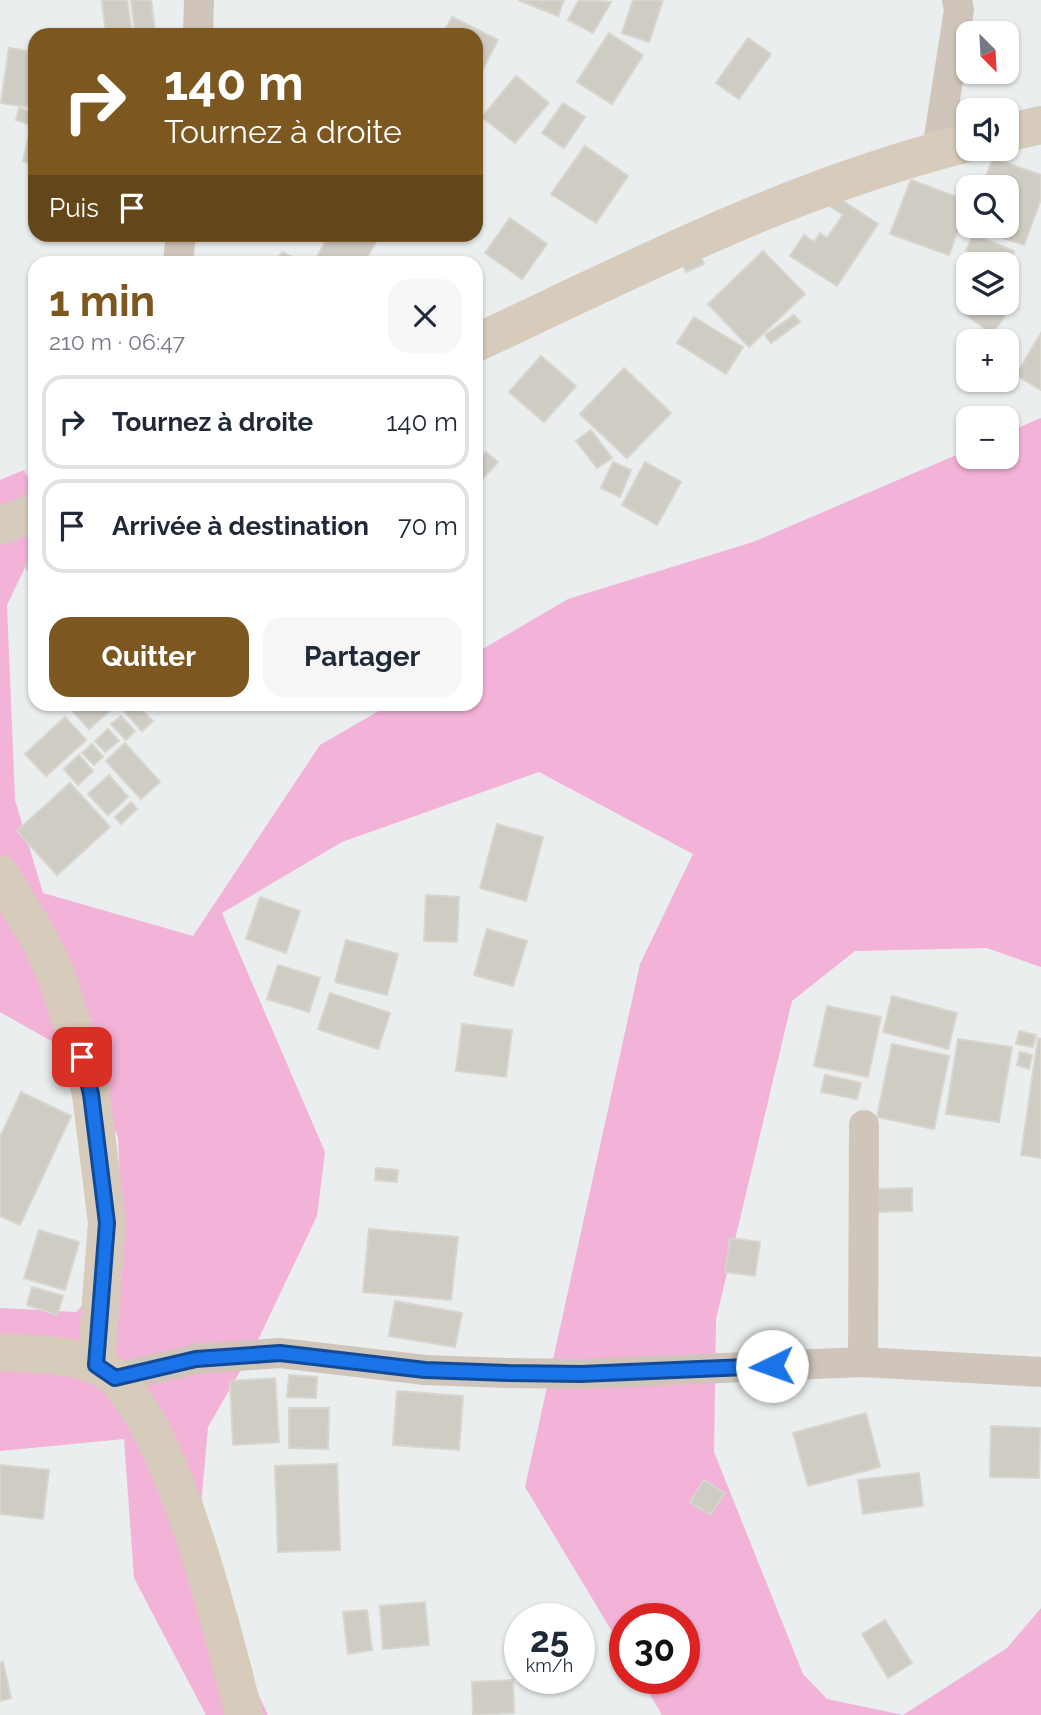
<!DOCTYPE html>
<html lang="fr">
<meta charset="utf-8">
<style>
body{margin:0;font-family:Raleway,sans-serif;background:#f6f6f7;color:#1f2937;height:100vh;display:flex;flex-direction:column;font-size:26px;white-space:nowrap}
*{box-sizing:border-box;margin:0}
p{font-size:23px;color:#747a83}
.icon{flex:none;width:38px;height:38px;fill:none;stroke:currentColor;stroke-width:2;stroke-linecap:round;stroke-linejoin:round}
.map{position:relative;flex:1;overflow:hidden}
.sheet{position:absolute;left:28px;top:256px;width:455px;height:455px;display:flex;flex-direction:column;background:#fff;border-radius:21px;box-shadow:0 2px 5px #0004}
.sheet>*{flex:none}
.guide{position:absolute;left:28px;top:28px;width:455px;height:214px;border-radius:21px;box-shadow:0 2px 5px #0004;background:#7c5820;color:#fff;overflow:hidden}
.needle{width:46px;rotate:156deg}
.tools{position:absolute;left:956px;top:21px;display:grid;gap:14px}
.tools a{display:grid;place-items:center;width:63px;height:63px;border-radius:14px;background:#fff;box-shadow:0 2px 5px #0004;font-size:35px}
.speed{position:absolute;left:504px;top:1603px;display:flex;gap:14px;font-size:35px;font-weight:700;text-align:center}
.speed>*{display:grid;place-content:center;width:91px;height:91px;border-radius:50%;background:#fff;box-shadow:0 2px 5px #0004;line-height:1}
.speed small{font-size:18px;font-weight:400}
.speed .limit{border:10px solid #d22;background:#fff;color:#111}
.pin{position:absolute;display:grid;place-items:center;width:60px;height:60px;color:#fff;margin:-30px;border-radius:14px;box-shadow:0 4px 10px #0006}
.me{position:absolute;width:77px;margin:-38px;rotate:267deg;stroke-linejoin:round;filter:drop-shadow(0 0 5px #0008)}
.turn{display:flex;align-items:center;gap:24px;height:147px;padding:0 21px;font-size:32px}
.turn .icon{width:91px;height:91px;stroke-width:2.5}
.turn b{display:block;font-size:49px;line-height:60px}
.then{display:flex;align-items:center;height:66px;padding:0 21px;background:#0003;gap:14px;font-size:26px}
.round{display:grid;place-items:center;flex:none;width:74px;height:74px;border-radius:21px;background:#f6f6f7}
.summary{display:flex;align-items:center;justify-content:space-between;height:119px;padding:0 21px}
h1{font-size:42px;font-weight:700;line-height:52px;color:#7c5820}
.button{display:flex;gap:14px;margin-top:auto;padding:14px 21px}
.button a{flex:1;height:80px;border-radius:21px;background:#7c5820;color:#fff;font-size:28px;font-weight:700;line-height:80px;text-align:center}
.button a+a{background:#f6f6f7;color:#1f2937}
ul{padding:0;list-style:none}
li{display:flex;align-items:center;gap:21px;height:94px;margin:0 14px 10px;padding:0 7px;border:4px solid #e0e1e3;border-radius:21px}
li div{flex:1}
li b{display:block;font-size:26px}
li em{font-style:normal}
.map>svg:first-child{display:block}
</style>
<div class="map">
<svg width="1041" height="1715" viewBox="0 0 1041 1715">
<rect width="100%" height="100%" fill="#eaeeee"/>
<!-- green -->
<polygon fill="#f3b2d7" points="1041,418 1041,967 987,948 855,951 792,1001 716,1319 714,1452 803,1674 827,1699 903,1715 1007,1648 1041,1608 1041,1715 662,1715 640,1678 684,1678 684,1619 625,1619 625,1653 525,1487 640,964 693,854 539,772 342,842 222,913 325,1152 317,1216 258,1340 208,1427 196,1562 268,1715 206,1715 134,1578 124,1439 0,1451 0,1308 76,1312 109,1279 122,1232 118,1137 76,1055 0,1012 0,480 24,470 35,491 35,547 7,605 15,800 43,893 193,936 320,745 391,704 476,704 476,653 568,599 753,542 968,450 968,457 1006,457 1006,433"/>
<!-- building -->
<g fill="#cfccc4" stroke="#d8d5ce" stroke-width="2">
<polygon points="102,0 127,0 132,35 106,35"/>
<polygon points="131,0 151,0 155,31 135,33"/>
<polygon points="518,0 564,0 558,16"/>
<polygon points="579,0 611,2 593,33 568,20"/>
<polygon points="633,0 663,0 649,42 622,33"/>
<polygon points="452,17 498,40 476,82 476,35 442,35"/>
<polygon points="609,33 643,55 612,104 577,82"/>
<polygon points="748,38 771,54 739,99 716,83"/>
<polygon points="9,48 35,52 28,107 1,103"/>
<polygon points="516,76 549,103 515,143 482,117"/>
<polygon points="563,103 585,117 564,148 542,133"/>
<polygon points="19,108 35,113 35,126 16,120"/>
<polygon points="29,136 35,138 35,165 23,161"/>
<polygon points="585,146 628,176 596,223 551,194"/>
<polygon points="993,158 1041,175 1041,199 1024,245 969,226 1006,226 1006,187 982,187"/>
<polygon points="911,180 968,201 949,255 890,234"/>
<polygon points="831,193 878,224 837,286 790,256 804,235 814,242 820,233 827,238 843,215 825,203"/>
<polygon points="510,218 547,244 522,279 485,253"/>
<polygon points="330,234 381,234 364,262 319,262 315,260"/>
<polygon points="973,234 1014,251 1007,267 1006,264 1000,264 966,251"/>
<polygon points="698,251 704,264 686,272 680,259"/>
<polygon points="763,251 805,294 749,347 708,304"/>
<polygon points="282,252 303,262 276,262"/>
<polygon points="974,303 993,303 1007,313 992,334 965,314"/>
<polygon points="794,315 800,322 771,343 765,335"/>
<polygon points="694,317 743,347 726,374 677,343"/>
<polygon points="1041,333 1041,390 1016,375"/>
<polygon points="541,356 576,386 544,422 509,392"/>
<polygon points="624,368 671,413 627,458 580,414"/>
<polygon points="591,430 612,458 597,468 576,441"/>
<polygon points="486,452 498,462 476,486 476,463"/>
<polygon points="613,462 631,470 620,497 601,488"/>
<polygon points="645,462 681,482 657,525 622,505"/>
<polygon points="35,559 35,581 25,566"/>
<polygon points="71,704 118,704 89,729 68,706"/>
<polygon points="124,704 136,704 153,721 142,731 120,707"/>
<polygon points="121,716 135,731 126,740 111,724"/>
<polygon points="65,717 86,740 46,776 25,754"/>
<polygon points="108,729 119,741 105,752 95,741"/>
<polygon points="125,743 160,782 141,799 106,761"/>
<polygon points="92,744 103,757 94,765 82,753"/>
<polygon points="79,755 93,771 78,785 64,769"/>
<polygon points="109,775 128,797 108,815 88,794"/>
<polygon points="70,783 110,827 57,875 17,831"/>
<polygon points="131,802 137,809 121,824 115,817"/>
<polygon points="497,824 543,837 526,901 480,888"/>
<polygon points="426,895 459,897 457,942 424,941"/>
<polygon points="260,897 300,911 286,953 246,939"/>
<polygon points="487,929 527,941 513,986 474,975"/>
<polygon points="346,940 398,954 387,995 335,982"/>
<polygon points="278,965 320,978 309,1012 267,999"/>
<polygon points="330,993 390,1013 378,1049 318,1029"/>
<polygon points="892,996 957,1013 948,1049 883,1032"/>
<polygon points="827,1006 881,1017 868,1077 814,1066"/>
<polygon points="462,1024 512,1030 506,1077 456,1071"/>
<polygon points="1019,1031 1036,1035 1033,1047 1016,1044"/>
<polygon points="1038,1038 1041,1039 1041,1158 1021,1155"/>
<polygon points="958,1039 1012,1047 999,1122 946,1114"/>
<polygon points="892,1044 949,1056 934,1129 877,1117"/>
<polygon points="1020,1052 1032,1055 1029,1069 1017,1065"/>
<polygon points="825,1075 861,1083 857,1099 821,1092"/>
<polygon points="21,1092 71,1116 20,1225 0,1216 0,1137"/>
<polygon points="376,1168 398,1170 397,1182 375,1180"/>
<polygon points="912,1188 912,1211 876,1212 876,1189"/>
<polygon points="369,1229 458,1237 451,1300 363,1292"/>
<polygon points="39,1230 79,1242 65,1290 24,1278"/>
<polygon points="730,1238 760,1242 755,1276 725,1272"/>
<polygon points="32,1287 63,1296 57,1315 27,1305"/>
<polygon points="395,1301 462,1313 455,1347 389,1336"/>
<polygon points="289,1375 317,1377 316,1398 287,1397"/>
<polygon points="275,1378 279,1442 233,1445 230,1381"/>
<polygon points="397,1391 463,1396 459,1450 393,1445"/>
<polygon points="289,1408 329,1408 328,1449 289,1448"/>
<polygon points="866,1413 880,1467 808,1486 793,1433"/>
<polygon points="991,1426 1040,1428 1039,1478 990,1477"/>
<polygon points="337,1464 340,1550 278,1552 275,1466"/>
<polygon points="0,1465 49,1470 43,1519 0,1514"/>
<polygon points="919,1473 923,1506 863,1514 858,1480"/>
<polygon points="704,1480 725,1493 710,1515 690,1502"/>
<polygon points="425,1602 429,1645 383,1649 380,1606"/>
<polygon points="367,1610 372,1650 348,1654 343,1612"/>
<polygon points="885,1620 912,1663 888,1678 862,1634"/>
<polygon points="3,1662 11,1698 0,1701 0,1663"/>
<polygon points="513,1680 514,1713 473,1715 472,1682"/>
</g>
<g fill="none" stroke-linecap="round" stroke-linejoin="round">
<!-- street -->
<g stroke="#d0c5ba" stroke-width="30">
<polyline points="198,35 199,0"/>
<polyline points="937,150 959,10 957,0"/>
<polyline points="178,262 181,234"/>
<polyline points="863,1362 864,1125"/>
<polyline points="115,1378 196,1359 280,1353 425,1370 507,1373 581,1374 863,1362 1041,1372"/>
</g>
<!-- secondary -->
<g stroke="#d7cbbb" stroke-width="38">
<polyline points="1006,133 1041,125"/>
<path d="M476,343c160,-75 319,-157 492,-200"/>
<polyline points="0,526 35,512"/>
<polyline points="0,874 40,940 56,975 77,1039 91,1094 107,1223 96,1365"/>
<path d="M0,1352c30,2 66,1 95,13 72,27 130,276 149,350"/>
</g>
</g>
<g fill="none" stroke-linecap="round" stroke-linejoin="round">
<defs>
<polyline id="route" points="82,1057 91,1094 107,1223 96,1365 115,1378 196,1359 280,1353 425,1370 508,1373 581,1374 772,1366"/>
</defs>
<!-- route casing -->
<use href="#route" stroke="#114b97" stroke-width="18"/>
<!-- route -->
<use href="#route" stroke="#1a73e8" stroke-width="12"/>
</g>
</svg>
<div class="tools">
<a><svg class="needle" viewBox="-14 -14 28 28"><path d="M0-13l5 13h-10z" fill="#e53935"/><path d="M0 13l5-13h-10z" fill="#747a83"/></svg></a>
<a><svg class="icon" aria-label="sound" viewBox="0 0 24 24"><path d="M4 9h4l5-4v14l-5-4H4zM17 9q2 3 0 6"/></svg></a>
<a><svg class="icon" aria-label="search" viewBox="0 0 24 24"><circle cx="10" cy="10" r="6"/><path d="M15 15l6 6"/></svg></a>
<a><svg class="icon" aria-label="layers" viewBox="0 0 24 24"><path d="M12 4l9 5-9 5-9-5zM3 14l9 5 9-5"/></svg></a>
<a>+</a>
<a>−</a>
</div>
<div class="speed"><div>25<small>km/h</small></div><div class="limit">30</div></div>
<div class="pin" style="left:82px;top:1057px;background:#d93025"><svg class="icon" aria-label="arrive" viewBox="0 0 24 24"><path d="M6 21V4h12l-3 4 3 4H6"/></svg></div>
<svg class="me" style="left:772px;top:1366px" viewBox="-20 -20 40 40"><circle r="19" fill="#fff"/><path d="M0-13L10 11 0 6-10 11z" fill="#1a73e8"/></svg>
<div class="guide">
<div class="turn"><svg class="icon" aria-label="right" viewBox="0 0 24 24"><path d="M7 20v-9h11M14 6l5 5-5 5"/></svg><div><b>140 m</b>Tournez à droite</div></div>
<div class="then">Puis<svg class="icon" aria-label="arrive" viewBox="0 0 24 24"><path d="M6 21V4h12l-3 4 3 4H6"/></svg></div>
</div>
<section class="sheet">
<div class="summary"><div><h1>1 min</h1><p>210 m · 06:47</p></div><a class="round"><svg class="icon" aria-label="close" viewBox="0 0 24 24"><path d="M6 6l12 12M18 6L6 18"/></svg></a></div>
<ul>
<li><svg class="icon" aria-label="right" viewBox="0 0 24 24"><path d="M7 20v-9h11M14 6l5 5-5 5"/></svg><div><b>Tournez à droite</b></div><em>140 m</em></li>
<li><svg class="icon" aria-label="arrive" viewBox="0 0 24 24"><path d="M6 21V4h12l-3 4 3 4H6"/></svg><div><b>Arrivée à destination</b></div><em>70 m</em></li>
</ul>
<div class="button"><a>Quitter</a><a>Partager</a></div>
</section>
</div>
